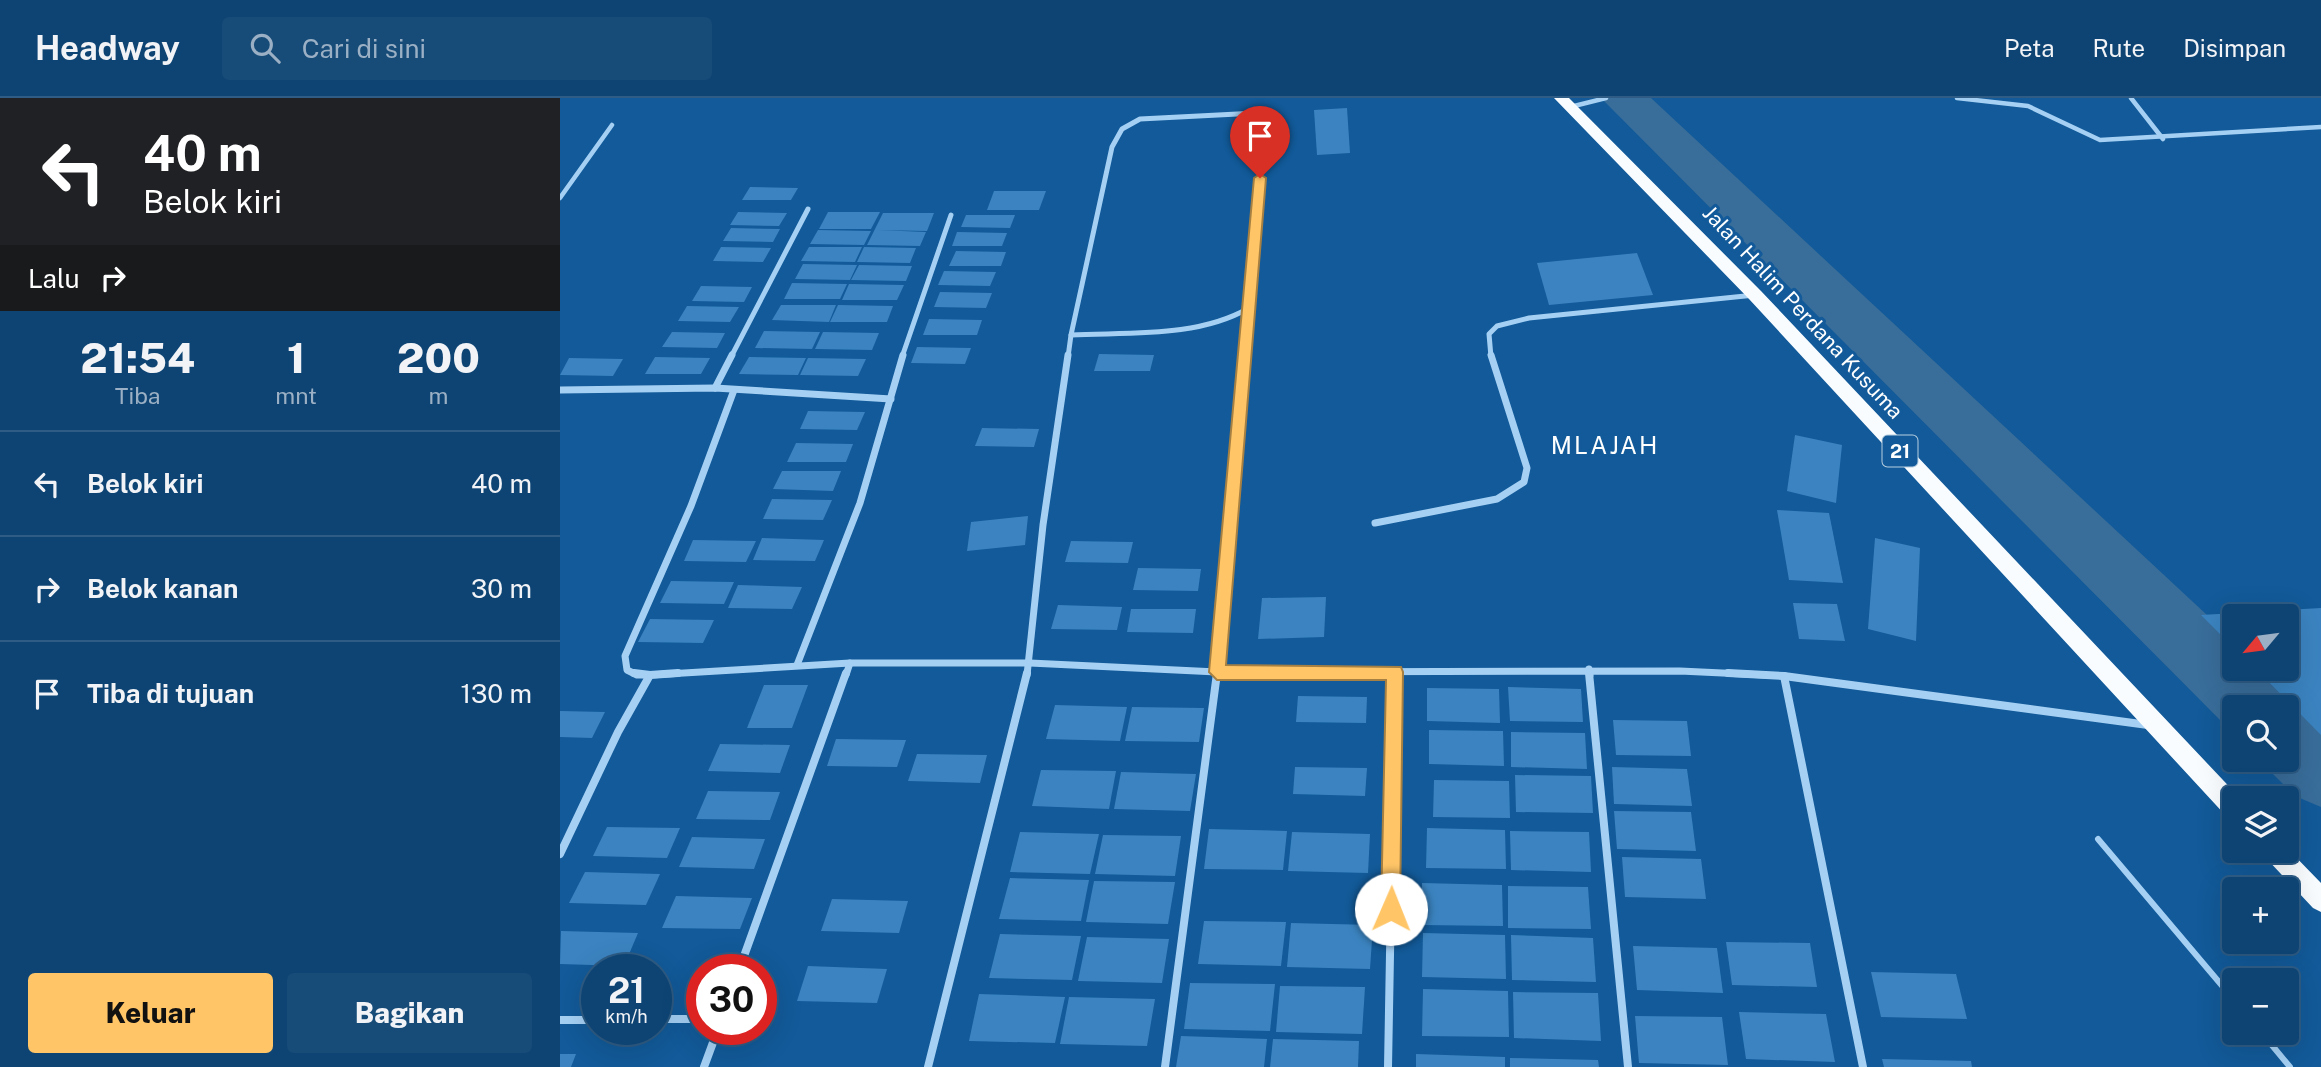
<!DOCTYPE html>
<html lang="id">
<meta charset="utf-8">
<style>
body{margin:0;font-family:"Public Sans",sans-serif;background:#174b78;color:#f1f3f6;height:100vh;display:flex;flex-direction:column;font-size:26px;white-space:nowrap}
*{box-sizing:border-box;margin:0}
p{font-size:23px;color:#9bb0c4}
.icon{flex:none;width:38px;height:38px;fill:none;stroke:currentColor;stroke-width:2;stroke-linecap:round;stroke-linejoin:round}
.map{position:relative;flex:1;overflow:hidden}
.panel{display:flex;flex-direction:column;background:#0e4473;width:560px}
.panel>*{flex:none}
.hud{background:#202124;color:#fff;overflow:hidden}
.needle{width:46px;rotate:241deg}
.fabs{position:absolute;left:1662px;top:506px;display:grid;gap:14px}
.fabs a{display:grid;place-items:center;width:77px;height:77px;border-radius:7px;background:#0e4473;box-shadow:0 7px 28px #0002,0 0 0 2px #2e5c85;font-size:35px}
.speed{position:absolute;left:21px;top:856px;display:flex;gap:14px;font-size:35px;font-weight:700;text-align:center}
.speed>*{display:grid;place-content:center;width:91px;height:91px;border-radius:50%;background:#0e4473;box-shadow:0 7px 28px #0002,0 0 0 2px #2e5c85;line-height:1}
.speed small{font-size:18px;font-weight:400}
.speed .limit{border:10px solid #d22;background:#fff;color:#111}
.pin{position:absolute;display:grid;place-items:center;width:60px;height:60px;color:#fff;margin:-72px -30px;border-radius:50% 50% 50% 0;rotate:-45deg;box-shadow:0 0 7px #0007}
.pin .icon{rotate:45deg}
.me{position:absolute;width:77px;margin:-38px;rotate:1deg;stroke-linejoin:round;filter:drop-shadow(0 0 5px #0008)}
.turn{display:flex;align-items:center;gap:24px;height:147px;padding:0 28px;font-size:32px}
.turn .icon{width:91px;height:91px;stroke-width:2.5}
.turn b{display:block;font-size:49px;line-height:60px}
.then{display:flex;align-items:center;height:66px;padding:0 28px;background:#0003;gap:14px;font-size:26px}
.eta{display:flex;justify-content:space-evenly;align-items:center;height:119px;text-align:center}
.eta b{font-size:42px;font-weight:800;line-height:49px}
.action{display:flex;gap:14px;margin-top:auto;padding:14px 28px}
.action a{flex:1;height:80px;border-radius:7px;background:#ffc567;color:#111;font-size:28px;font-weight:800;line-height:80px;text-align:center}
.action a+a{background:#174b78;color:#f1f3f6}
ul{padding:0;list-style:none}
li{display:flex;align-items:center;gap:21px;height:105px;padding:0 28px;border-top:2px solid #2e5c85}
li div{flex:1}
li b{display:block;font-size:26px}
li em{font-style:normal}
header{display:flex;align-items:center;gap:42px;box-sizing:border-box;height:98px;padding:0 35px;background:#0e4473;border-bottom:2px solid #2e5c85}
header strong{font-size:33px}
nav{display:flex;gap:38px;margin-inline-start:auto;font-size:24px}
.search{width:490px;height:63px;background:#174b78;display:flex;align-items:center;gap:18px;box-sizing:border-box;padding:0 24px;border-radius:7px;color:#9bb0c4;font-size:26px}
main{display:flex;flex:1;min-height:0}
.map>svg:first-child{display:block}
</style>
<header>
<strong>Headway</strong>
<div class="search"><svg class="icon" aria-label="search" viewBox="0 0 24 24"><circle cx="10" cy="10" r="6"/><path d="M15 15l6 6"/></svg>Cari di sini</div>
<nav><a>Peta</a><a>Rute</a><a>Disimpan</a></nav>
</header>
<main>
<section class="panel">
<div class="hud">
<div class="turn"><svg class="icon" aria-label="left" viewBox="0 0 24 24"><path d="M17 20v-9H6M10 6l-5 5 5 5"/></svg><div><b>40 m</b>Belok kiri</div></div>
<div class="then">Lalu<svg class="icon" aria-label="right" viewBox="0 0 24 24"><path d="M7 20v-9h11M14 6l5 5-5 5"/></svg></div>
</div>
<div class="eta">
<div><b>21:54</b><p>Tiba</p></div>
<div><b>1</b><p>mnt</p></div>
<div><b>200</b><p>m</p></div>
</div>
<ul>
<li><svg class="icon" aria-label="left" viewBox="0 0 24 24"><path d="M17 20v-9H6M10 6l-5 5 5 5"/></svg><div><b>Belok kiri</b></div><em>40 m</em></li>
<li><svg class="icon" aria-label="right" viewBox="0 0 24 24"><path d="M7 20v-9h11M14 6l5 5-5 5"/></svg><div><b>Belok kanan</b></div><em>30 m</em></li>
<li><svg class="icon" aria-label="arrive" viewBox="0 0 24 24"><path d="M6 21V4h12l-3 4 3 4H6"/></svg><div><b>Tiba di tujuan</b></div><em>130 m</em></li>
</ul>
<div class="action"><a>Keluar</a><a>Bagikan</a></div>
</section>
<div class="map">
<svg width="1761" height="969" viewBox="0 0 1761 969">
<rect width="100%" height="100%" fill="#125a99"/>
<g fill="none" stroke-linecap="round" stroke-linejoin="round">
<!-- river -->
<polygon fill="#396d9a" fill-rule="evenodd" points="1041,0 1091,0 1675,543 1675,570 1704,570 1720,586 1730,608 1753,617 1761,624 1761,709 1735,698 1699,662 1727,662 1727,609 1675,609 1675,634 1670,632"/>
</g>
<!-- building -->
<g fill="#3b84c1">
<polygon points="787,10 790,55 757,57 754,12"/>
<polygon points="190,89 238,90 231,102 182,102"/>
<polygon points="434,93 486,93 479,112 427,112"/>
<polygon points="178,114 227,115 219,128 170,127"/>
<polygon points="268,114 320,114 311,131 259,131"/>
<polygon points="323,115 374,115 367,133 318,132 366,134 360,148 307,147"/>
<polygon points="406,117 455,117 450,130 401,129"/>
<polygon points="171,130 220,131 213,144 163,143"/>
<polygon points="258,132 311,133 304,147 250,146"/>
<polygon points="397,134 447,135 442,148 392,148"/>
<polygon points="161,149 211,150 203,164 153,163"/>
<polygon points="249,149 302,149 295,164 241,163"/>
<polygon points="304,149 356,150 350,165 297,164"/>
<polygon points="396,153 446,154 441,168 389,168"/>
<polygon points="1077,155 1093,197 989,207 977,165"/>
<polygon points="243,166 297,167 290,182 235,181"/>
<polygon points="299,167 352,168 346,183 291,182"/>
<polygon points="384,173 436,174 430,188 378,187"/>
<polygon points="232,185 287,186 280,201 224,201"/>
<polygon points="289,186 344,187 337,202 282,202"/>
<polygon points="141,188 192,189 184,204 132,203"/>
<polygon points="380,194 432,195 426,210 374,209"/>
<polygon points="221,207 276,207 269,224 212,222"/>
<polygon points="278,207 333,208 327,224 270,224"/>
<polygon points="127,208 179,209 170,224 118,223"/>
<polygon points="369,221 422,222 417,237 363,237"/>
<polygon points="204,233 260,234 252,251 195,250"/>
<polygon points="112,234 165,235 157,250 102,249"/>
<polygon points="263,234 319,235 312,252 255,251"/>
<polygon points="357,249 411,250 405,266 351,265"/>
<polygon points="539,256 594,257 590,273 534,273"/>
<polygon points="95,259 150,260 141,276 85,276"/>
<polygon points="189,259 246,260 238,277 179,276"/>
<polygon points="9,260 63,261 53,278 0,277"/>
<polygon points="248,260 306,261 298,278 240,277"/>
<polygon points="248,313 305,314 297,332 240,331"/>
<polygon points="422,330 479,331 474,349 415,348"/>
<polygon points="1235,337 1282,347 1276,405 1227,393"/>
<polygon points="236,345 293,346 286,364 227,364"/>
<polygon points="222,373 281,373 273,393 213,391"/>
<polygon points="212,401 272,402 263,422 203,421"/>
<polygon points="1217,412 1269,415 1283,485 1229,482"/>
<polygon points="468,418 465,447 407,453 411,424"/>
<polygon points="202,440 264,442 255,463 193,462"/>
<polygon points="1315,440 1360,450 1356,543 1308,531"/>
<polygon points="133,442 196,443 186,464 124,463"/>
<polygon points="511,443 573,444 568,465 505,464"/>
<polygon points="578,470 641,471 638,493 573,492"/>
<polygon points="111,483 174,484 164,506 100,505"/>
<polygon points="178,487 242,489 232,511 168,510"/>
<polygon points="766,499 764,539 698,541 702,500"/>
<polygon points="1233,505 1277,506 1285,543 1239,541"/>
<polygon points="498,507 562,509 557,532 491,531"/>
<polygon points="1761,510 1761,637 1695,570 1727,570 1727,518 1675,518 1675,551 1641,517"/>
<polygon points="571,511 636,511 633,535 567,534"/>
<polygon points="90,521 154,522 143,545 78,544"/>
<polygon points="204,587 248,587 232,630 187,630"/>
<polygon points="948,589 1021,591 1023,624 950,623"/>
<polygon points="867,590 939,591 940,625 867,623"/>
<polygon points="738,598 807,599 806,625 736,624"/>
<polygon points="495,607 567,609 560,643 486,641"/>
<polygon points="572,609 644,610 639,644 565,643"/>
<polygon points="0,613 45,614 32,640 0,639"/>
<polygon points="1053,622 1127,623 1131,658 1056,657"/>
<polygon points="869,632 943,633 944,668 869,666"/>
<polygon points="951,634 1025,635 1027,671 951,669"/>
<polygon points="276,641 346,642 337,669 267,668"/>
<polygon points="160,646 230,647 220,675 148,673"/>
<polygon points="357,656 427,657 420,685 348,683"/>
<polygon points="735,669 807,670 805,698 733,696"/>
<polygon points="1052,669 1127,671 1132,708 1054,706"/>
<polygon points="481,672 556,673 549,711 472,708"/>
<polygon points="561,674 636,676 630,713 554,711"/>
<polygon points="955,677 1031,678 1033,715 956,714"/>
<polygon points="874,682 949,683 950,720 873,719"/>
<polygon points="148,693 220,694 210,722 136,721"/>
<polygon points="1054,713 1131,714 1136,753 1057,751"/>
<polygon points="47,729 120,730 107,760 33,758"/>
<polygon points="867,730 945,732 946,771 866,770"/>
<polygon points="649,731 727,733 723,772 644,771"/>
<polygon points="950,733 1029,734 1031,774 951,772"/>
<polygon points="460,734 539,736 530,776 450,774"/>
<polygon points="732,734 810,736 808,775 728,773"/>
<polygon points="543,737 621,738 615,778 535,776"/>
<polygon points="132,739 205,741 194,771 119,769"/>
<polygon points="1062,759 1141,761 1146,801 1065,799"/>
<polygon points="25,774 100,776 86,807 9,805"/>
<polygon points="450,780 529,782 521,823 439,821"/>
<polygon points="534,783 615,784 608,826 526,824"/>
<polygon points="862,785 942,787 943,828 861,827"/>
<polygon points="948,788 1028,789 1031,831 948,830"/>
<polygon points="116,798 192,800 180,831 102,830"/>
<polygon points="272,801 348,803 339,835 261,833"/>
<polygon points="644,823 726,824 721,868 638,866"/>
<polygon points="731,825 813,827 810,871 727,869"/>
<polygon points="1,833 78,835 64,868 0,866"/>
<polygon points="863,835 945,837 946,881 862,879"/>
<polygon points="440,836 521,838 512,882 429,880"/>
<polygon points="951,837 1033,840 1036,884 952,882"/>
<polygon points="527,839 609,841 602,885 518,883"/>
<polygon points="1166,844 1250,845 1257,889 1172,887"/>
<polygon points="1073,848 1157,850 1163,895 1077,892"/>
<polygon points="248,868 327,871 317,905 237,903"/>
<polygon points="1311,874 1396,876 1407,921 1321,919"/>
<polygon points="630,885 715,886 710,933 624,931"/>
<polygon points="720,888 805,889 802,936 716,934"/>
<polygon points="863,891 948,893 949,939 862,938"/>
<polygon points="953,894 1038,895 1041,943 954,940"/>
<polygon points="419,896 505,899 495,945 409,943"/>
<polygon points="509,899 595,901 587,948 500,946"/>
<polygon points="1179,914 1266,916 1275,964 1186,961"/>
<polygon points="1075,918 1162,919 1168,967 1079,965"/>
<polygon points="621,938 707,941 704,969 616,969"/>
<polygon points="713,941 799,943 798,969 710,969"/>
<polygon points="0,956 16,956 11,969 0,969"/>
<polygon points="856,956 945,959 945,969 856,969"/>
<polygon points="950,960 1038,962 1039,969 950,969"/>
<polygon points="1322,961 1411,963 1412,969 1324,969"/>
</g>
<g fill="none" stroke-linecap="round" stroke-linejoin="round">
<!-- service-far1 -->
<g stroke="#a5d0f4" stroke-width="4.5">
<polyline points="1397,0 1468,8 1540,42 1761,29"/>
<polyline points="1571,0 1603,41"/>
<polyline points="1010,9 1046,0"/>
<polyline points="0,100 52,27"/>
</g>
<!-- service -->
<g stroke="#a5d0f4" stroke-width="6">
<polyline points="1538,741 1675,903"/>
<polyline points="1701,934 1730,969"/>
</g>
<!-- minor-far2 -->
<g stroke="#a5d0f4" stroke-width="5">
<path d="M697,15l7,13 -15,182c-52,30 -120,24 -178,27l41,-188 10,-18 18,-10z"/>
<polyline points="171,259 248,111"/>
<polyline points="342,259 391,117"/>
<polyline points="508,259 511,237"/>
<polyline points="685,259 689,210"/>
<polyline points="931,259 929,236 937,228 969,220 1195,197"/>
</g>
<!-- minor-far1 -->
<g stroke="#a5d0f4" stroke-width="7">
<polyline points="155,290 172,257"/>
<polyline points="0,292 155,290 331,301"/>
<polyline points="815,425 937,401 964,384 967,370 931,257"/>
<polyline points="237,567 300,405 343,257"/>
<polyline points="1029,571 1030,577"/>
<polyline points="90,577 77,577 67,572 65,558 131,408 174,292"/>
<polyline points="90,577 290,565 470,565 657,574 1120,573 1205,577"/>
<polyline points="286,577 290,565"/>
<polyline points="467,577 483,427 508,257"/>
<polyline points="657,577 685,257"/>
<polyline points="835,577 835,574"/>
</g>
<!-- minor -->
<g stroke="#a5d0f4" stroke-width="8">
<polyline points="74,575 90,577"/>
<polyline points="1029,575 1068,969"/>
<polyline points="1168,575 1224,578 1588,627"/>
<polyline points="1224,578 1303,969"/>
<polyline points="0,756 58,634 90,577 118,575"/>
<polyline points="179,872 286,575"/>
<polyline points="96,921 142,921"/>
<polyline points="0,922 37,922"/>
<polyline points="144,969 158,931"/>
<polyline points="368,969 467,575"/>
<polyline points="605,969 657,575"/>
<polyline points="828,969 835,575"/>
</g>
<!-- trunk -->
<g fill="#f8fcff" fill-rule="evenodd">
<polygon points="994,0 1009,0 1201,193 1680,700 1675,700 1675,722 1667,719 1189,201"/>
<polygon points="1727,750 1761,785 1761,814 1753,810 1706,760 1703,752 1727,752"/>
</g>
</g>
<!-- route -->
<polygon fill="#ffc567" stroke="#a68043" stroke-width="2" points="700,76 706,80 666,567 841,569 843,574 840,811 838,818 831,821 824,818 821,811 826,582 657,582 649,574 694,80"/>
<g text-anchor="middle" dominant-baseline="central" stroke-width="6" stroke-linejoin="round" paint-order="stroke">
<!-- shield labels -->
<rect fill="#125a99" stroke="#b8cee0" stroke-width="2" x="1322.5" y="337.5" width="35" height="31" rx="5"/>
<g font-size="19" font-weight="bold" fill="#fff">
<text x="1340" y="353">21</text>
</g>
<!-- street labels -->
<g font-size="21" fill="#fff" stroke="#125a99">
<text transform="translate(1243 214) rotate(47)">Jalan Halim Perdana Kusuma</text>
</g>
<!-- quarter labels -->
<g font-size="24" letter-spacing="2" fill="#fff" stroke="#125a99">
<text x="1045" y="347">MLAJAH</text>
</g>
</g>
</svg>
<div class="fabs">
<a><svg class="needle" viewBox="-14 -14 28 28"><path d="M0-13l5 13h-10z" fill="#e53935"/><path d="M0 13l5-13h-10z" fill="#9bb0c4"/></svg></a>
<a><svg class="icon" aria-label="search" viewBox="0 0 24 24"><circle cx="10" cy="10" r="6"/><path d="M15 15l6 6"/></svg></a>
<a><svg class="icon" aria-label="layers" viewBox="0 0 24 24"><path d="M12 4l9 5-9 5-9-5zM3 14l9 5 9-5"/></svg></a>
<a>+</a>
<a>−</a>
</div>
<div class="speed"><div>21<small>km/h</small></div><div class="limit">30</div></div>
<div class="pin" style="left:700px;top:80px;background:#d93025"><svg class="icon" aria-label="arrive" viewBox="0 0 24 24"><path d="M6 21V4h12l-3 4 3 4H6"/></svg></div>
<svg class="me" style="left:831px;top:811px" viewBox="-20 -20 40 40"><circle r="19" fill="#fff"/><path d="M0-13L10 11 0 6-10 11z" fill="#ffc567"/></svg>
</div>
</main>
